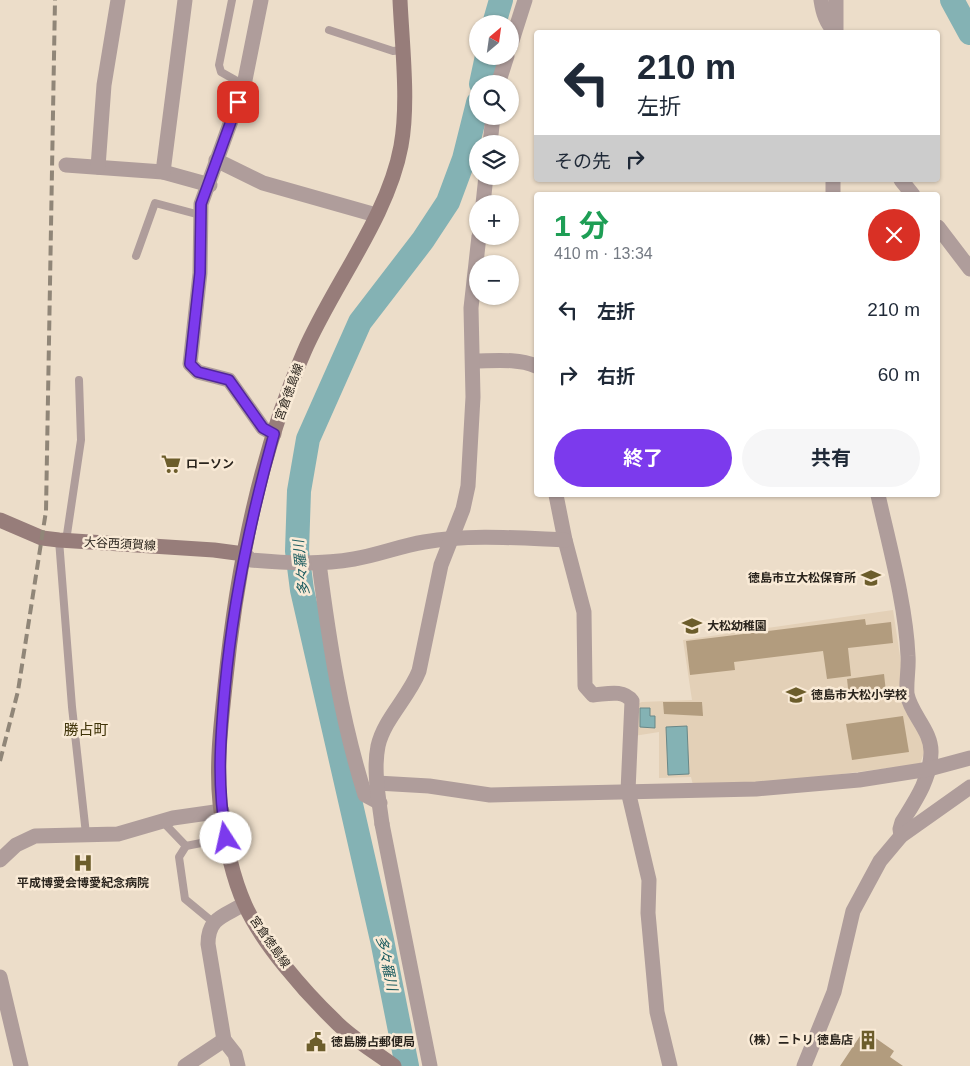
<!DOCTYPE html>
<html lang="ja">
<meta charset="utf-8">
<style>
body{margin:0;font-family:Arial,"Noto Sans JP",sans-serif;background:#f6f6f7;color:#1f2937;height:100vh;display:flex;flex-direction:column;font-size:19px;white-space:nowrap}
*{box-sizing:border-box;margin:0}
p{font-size:16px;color:#747a83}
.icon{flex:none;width:28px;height:28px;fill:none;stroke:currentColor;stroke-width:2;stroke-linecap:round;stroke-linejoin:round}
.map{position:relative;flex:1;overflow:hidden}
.sheet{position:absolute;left:534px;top:192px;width:406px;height:305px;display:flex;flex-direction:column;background:#fff;border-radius:5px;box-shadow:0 1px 4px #0004}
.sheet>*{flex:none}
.guide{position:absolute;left:534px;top:30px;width:406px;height:152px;border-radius:5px;box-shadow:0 1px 4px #0004;background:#fff;color:#1f2937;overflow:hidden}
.needle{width:32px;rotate:29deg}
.tools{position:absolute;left:469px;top:15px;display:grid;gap:10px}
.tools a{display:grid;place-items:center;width:50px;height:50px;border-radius:50%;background:#fff;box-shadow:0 1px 4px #0004;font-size:25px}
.pin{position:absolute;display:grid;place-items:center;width:42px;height:42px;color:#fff;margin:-21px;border-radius:10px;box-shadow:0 2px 8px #0006}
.me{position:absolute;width:55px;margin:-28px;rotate:350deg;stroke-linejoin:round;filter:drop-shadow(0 0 4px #0008)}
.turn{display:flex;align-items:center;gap:18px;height:105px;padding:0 20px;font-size:22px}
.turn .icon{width:65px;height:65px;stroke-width:2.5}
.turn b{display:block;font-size:35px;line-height:42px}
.then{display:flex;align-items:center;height:48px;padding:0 20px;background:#0003;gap:10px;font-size:19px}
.round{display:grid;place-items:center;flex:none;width:52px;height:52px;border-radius:26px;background:#f6f6f7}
.summary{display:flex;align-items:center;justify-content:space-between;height:85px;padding:0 20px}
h1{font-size:30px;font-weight:700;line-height:38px;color:#1e9e55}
.action{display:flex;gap:10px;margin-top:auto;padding:10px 20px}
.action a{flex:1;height:58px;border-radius:30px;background:#7c3aed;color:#fff;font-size:20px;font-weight:700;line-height:58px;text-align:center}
.action a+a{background:#f6f6f7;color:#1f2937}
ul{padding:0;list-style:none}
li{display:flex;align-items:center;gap:15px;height:65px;padding:0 20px}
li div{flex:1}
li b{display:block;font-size:19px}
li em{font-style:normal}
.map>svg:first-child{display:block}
</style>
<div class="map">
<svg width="970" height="1066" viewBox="0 0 970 1066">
<rect width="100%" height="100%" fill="#ecddc9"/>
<!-- built -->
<polygon fill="#e3d0b7" points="893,610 902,669 899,691 927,744 920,764 795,780 693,785 691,777 659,778 659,732 634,736 636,704 642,702 692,700 683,640"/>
<!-- water -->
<g fill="#84b2b4" stroke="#698787">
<polygon points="640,708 650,708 650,716 655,716 655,728 640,727"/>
<polygon points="687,726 689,774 668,775 666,727"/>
</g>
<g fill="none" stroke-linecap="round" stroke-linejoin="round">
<!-- river -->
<g stroke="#84b2b4" stroke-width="24">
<polyline points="952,0 970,33"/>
<polyline points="494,24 501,0"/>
<polyline points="481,84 487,56"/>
<polyline points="407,1066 382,940 302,590 297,551 299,491 308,439 360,322 423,240 448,202 464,159 478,103"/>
</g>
</g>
<!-- building -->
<g fill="#b29c7e">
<polygon points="865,619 866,625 891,622 893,643 848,648 851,676 827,679 823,651 734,662 735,670 690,675 686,641"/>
<polygon points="884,674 886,692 849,697 847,679"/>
<polygon points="663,702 702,702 703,716 664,714"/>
<polygon points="903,716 909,752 852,760 846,724"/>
<polygon points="864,1030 894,1051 890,1057 903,1066 840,1066"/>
</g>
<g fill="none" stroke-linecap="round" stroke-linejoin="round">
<!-- service -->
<g stroke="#af9d9b" stroke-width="8">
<polyline points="232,0 219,65 221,72 244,85"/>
<polyline points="329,30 393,51 402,50"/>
<polyline points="136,256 155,203 200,215"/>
<polyline points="59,540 72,707 86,834"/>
<polyline points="66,541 81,440 79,380"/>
<polyline points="163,822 186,846"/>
<polyline points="214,923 185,899 179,857 186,846 226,838"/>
</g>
<!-- minor -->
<g stroke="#af9d9b" stroke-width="15">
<polyline points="261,0 244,85 201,204 200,273 190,364 198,372 229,380 263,428 274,434"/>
<path d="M821,0c2,13 5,23 14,32"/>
<polyline points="510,47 525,0"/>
<polyline points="498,84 507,56"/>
<polyline points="490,144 493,116"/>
<polyline points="216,160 263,183 376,215"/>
<polyline points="66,165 163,172 210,185"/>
<polyline points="98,167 104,85 118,0"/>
<polyline points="163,172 185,0"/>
<polyline points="833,195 833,180"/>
<polyline points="483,204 486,176"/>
<path d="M473,361c20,0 44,-3 63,5"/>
<path d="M556,495l9,45 19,72 1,74 8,9c14,-1 30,-6 39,6l-4,90 21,89 -1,33 9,99 13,54"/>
<path d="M878,495c11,49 28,111 30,161 1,12 -2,25 -1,38 4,21 25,37 24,59 -1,27 -16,48 -29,69l-2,7 1,7"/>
<path d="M244,554l7,6c34,3 69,5 103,-1 24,-4 46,-13 70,-17 46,-8 94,-4 141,-2"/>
<path d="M319,563c10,78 22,156 46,232l15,8"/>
<polyline points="377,783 429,786 490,795 756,789 859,780 929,769 970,758"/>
<path d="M382,824c-3,-24 -9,-53 -4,-78 6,-27 31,-49 41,-75l22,-106 22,-56 5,-23 5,-89 -2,-89 8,-72"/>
<polyline points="0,860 16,845 35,836 118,834 173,818 222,811"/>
<polyline points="0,977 21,1066"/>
<polyline points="185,1066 224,1040"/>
<path d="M238,1066l-3,-12 -11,-14 -16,-96c0,-27 17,-28 36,-40"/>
<polyline points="804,1066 834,992 853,911 880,861 901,836 970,787"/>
</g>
<!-- tertiary -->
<g stroke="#af9d9b" stroke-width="15">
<polyline points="836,0 836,32"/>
<polyline points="901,180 913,195"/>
<polyline points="938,227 970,269"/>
<polyline points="382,824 430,1066"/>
</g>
<!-- secondary -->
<g stroke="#977d7a" stroke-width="15">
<polyline points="0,520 42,538 59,540 214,550 244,554"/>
<path d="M394,1066c-20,-15 -43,-28 -60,-46 -30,-29 -72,-77 -89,-115 -14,-31 -21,-69 -25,-102 -4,-39 1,-78 5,-117 11,-110 34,-232 79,-334 29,-67 84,-135 97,-206 8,-43 1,-101 -1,-146"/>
</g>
<!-- rail -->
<polyline stroke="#908678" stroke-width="4" stroke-dasharray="10 5" stroke-linecap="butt" points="0,761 18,691 46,511 55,0"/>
</g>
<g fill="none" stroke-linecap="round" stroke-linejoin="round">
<defs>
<path id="route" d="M226,838c-9,-54 -6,-97 -1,-151 8,-86 26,-170 49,-253l-11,-6 -34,-48 -31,-8 -8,-8 10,-91 1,-69 37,-102"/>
</defs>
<!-- route casing -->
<use href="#route" stroke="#51269a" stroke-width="12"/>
<!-- route -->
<use href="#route" stroke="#7c3aed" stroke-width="9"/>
</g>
<!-- icons -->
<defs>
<symbol id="supermarket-bare" viewBox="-9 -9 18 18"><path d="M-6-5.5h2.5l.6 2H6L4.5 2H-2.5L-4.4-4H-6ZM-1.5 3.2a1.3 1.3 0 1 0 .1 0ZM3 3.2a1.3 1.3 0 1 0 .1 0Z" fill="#6c5d2b" stroke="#f9ead6" stroke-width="2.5" paint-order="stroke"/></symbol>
<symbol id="school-bare" viewBox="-9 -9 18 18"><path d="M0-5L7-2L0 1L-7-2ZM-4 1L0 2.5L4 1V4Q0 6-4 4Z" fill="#6c5d2b" stroke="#f9ead6" stroke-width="2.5" paint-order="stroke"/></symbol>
<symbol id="hospital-bare" viewBox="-9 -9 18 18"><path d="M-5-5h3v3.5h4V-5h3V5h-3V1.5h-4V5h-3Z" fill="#6c5d2b" stroke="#f9ead6" stroke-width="2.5" paint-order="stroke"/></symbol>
<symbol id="building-bare" viewBox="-9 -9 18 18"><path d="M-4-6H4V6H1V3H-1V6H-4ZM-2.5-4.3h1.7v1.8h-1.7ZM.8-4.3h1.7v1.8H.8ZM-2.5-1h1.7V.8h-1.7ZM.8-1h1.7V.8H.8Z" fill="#6c5d2b" stroke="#f9ead6" stroke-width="2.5" paint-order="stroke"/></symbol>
<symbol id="civic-bare" viewBox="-9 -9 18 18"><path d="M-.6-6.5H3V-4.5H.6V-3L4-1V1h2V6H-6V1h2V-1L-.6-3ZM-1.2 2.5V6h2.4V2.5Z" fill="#6c5d2b" stroke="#f9ead6" stroke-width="2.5" paint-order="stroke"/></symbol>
</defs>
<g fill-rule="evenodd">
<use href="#supermarket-bare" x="157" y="450" width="28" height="28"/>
<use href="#school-bare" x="857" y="564" width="28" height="28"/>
<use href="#school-bare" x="678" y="612" width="28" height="28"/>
<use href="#school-bare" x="782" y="681" width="28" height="28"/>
<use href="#hospital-bare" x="69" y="849" width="28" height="28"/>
<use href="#building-bare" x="854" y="1026" width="28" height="28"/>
<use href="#civic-bare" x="302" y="1028" width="28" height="28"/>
</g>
<g text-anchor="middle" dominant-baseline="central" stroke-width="5" stroke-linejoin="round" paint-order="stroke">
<!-- street labels -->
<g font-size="12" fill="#2a241d" stroke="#f9ead6">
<text transform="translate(289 392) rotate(-70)">宮倉徳島線</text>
<text transform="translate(120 544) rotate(3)">大谷西須賀線</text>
<text transform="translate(270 942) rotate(55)">宮倉徳島線</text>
</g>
<!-- poi labels -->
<g font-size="12" font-weight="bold" fill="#2a241d" stroke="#f9ead6" text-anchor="start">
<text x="186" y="464">ローソン</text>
<text x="856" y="578" text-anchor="end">徳島市立大松保育所</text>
<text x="707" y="626">大松幼稚園</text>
<text x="811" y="695">徳島市大松小学校</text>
<text x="83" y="883" text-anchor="middle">平成博愛会博愛紀念病院</text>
<text x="853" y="1040" text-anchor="end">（株）ニトリ 徳島店</text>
<text x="331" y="1042">徳島勝占郵便局</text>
</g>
<!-- water labels -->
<g font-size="14" font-style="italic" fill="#1c5c5f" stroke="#f9ead6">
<text transform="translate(301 568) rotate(-96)">多々羅川</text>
<text transform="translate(387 963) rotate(78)">多々羅川</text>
</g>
<!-- quarter labels -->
<g font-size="15" fill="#3f3308" stroke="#f9ead6">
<text x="86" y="729">勝占町</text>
</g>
</g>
</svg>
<div class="tools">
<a><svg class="needle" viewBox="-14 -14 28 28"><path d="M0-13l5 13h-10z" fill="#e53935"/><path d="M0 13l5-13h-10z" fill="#747a83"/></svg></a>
<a><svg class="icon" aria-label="search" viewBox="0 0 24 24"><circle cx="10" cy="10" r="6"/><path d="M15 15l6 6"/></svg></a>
<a><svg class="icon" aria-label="layers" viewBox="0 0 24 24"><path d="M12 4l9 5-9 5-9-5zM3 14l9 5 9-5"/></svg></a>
<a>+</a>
<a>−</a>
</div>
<div class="pin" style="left:238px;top:102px;background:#d93025"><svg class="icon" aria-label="arrive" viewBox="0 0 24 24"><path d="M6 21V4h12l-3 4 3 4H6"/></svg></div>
<svg class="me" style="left:226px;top:838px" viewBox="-20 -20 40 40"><circle r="19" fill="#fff"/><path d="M0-13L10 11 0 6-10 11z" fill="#7c3aed"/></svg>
<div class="guide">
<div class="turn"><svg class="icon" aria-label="left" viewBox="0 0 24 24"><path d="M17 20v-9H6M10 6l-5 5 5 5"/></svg><div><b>210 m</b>左折</div></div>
<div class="then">その先<svg class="icon" aria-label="right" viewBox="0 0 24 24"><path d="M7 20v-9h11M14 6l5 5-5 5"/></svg></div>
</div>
<section class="sheet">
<div class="summary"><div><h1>1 分</h1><p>410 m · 13:34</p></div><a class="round" style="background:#d93025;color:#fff"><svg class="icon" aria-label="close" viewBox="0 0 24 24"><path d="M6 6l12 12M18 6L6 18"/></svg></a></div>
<ul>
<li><svg class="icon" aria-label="left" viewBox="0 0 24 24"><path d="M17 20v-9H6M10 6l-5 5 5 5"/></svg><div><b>左折</b></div><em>210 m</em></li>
<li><svg class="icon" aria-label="right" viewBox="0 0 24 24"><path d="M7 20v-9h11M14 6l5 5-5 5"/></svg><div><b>右折</b></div><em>60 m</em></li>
</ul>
<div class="action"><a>終了</a><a>共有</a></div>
</section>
</div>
